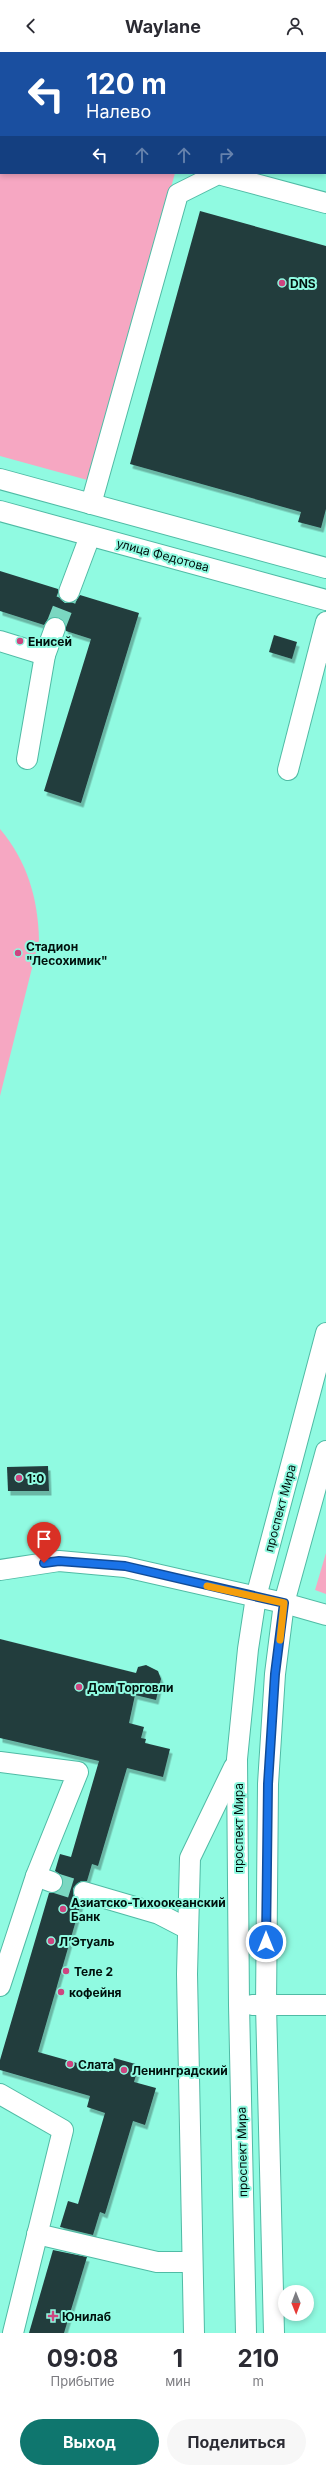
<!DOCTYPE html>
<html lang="ru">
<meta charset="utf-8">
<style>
body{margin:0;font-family:Inter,sans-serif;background:#f7f7f7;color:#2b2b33;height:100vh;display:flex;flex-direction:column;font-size:15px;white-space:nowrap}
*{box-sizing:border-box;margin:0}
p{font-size:13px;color:#7c7c81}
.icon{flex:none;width:22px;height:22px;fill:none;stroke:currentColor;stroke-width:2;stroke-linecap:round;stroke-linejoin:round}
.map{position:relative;height:2281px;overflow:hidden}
.details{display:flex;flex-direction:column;background:#fff;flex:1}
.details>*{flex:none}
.top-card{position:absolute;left:0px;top:0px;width:326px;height:122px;box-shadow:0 2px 6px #0003;background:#1a4fa0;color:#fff;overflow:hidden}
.needle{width:26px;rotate:179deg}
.tools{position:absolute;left:278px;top:2233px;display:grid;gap:8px}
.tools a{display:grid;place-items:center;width:36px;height:36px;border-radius:50%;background:#fff;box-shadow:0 2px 6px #0003;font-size:20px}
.pin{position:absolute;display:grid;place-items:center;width:34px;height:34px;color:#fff;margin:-41px -17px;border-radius:50% 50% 50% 0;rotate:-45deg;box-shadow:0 0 4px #0007}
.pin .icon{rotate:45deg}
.me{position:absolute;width:44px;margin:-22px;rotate:0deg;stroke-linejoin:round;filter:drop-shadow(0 0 3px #0008)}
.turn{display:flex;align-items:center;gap:14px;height:84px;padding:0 20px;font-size:18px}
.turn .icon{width:52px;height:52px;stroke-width:2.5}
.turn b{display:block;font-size:28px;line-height:34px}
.lanes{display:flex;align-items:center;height:38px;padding:0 20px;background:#0003;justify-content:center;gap:20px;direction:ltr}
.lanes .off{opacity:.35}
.eta{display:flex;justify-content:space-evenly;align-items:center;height:68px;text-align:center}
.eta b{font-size:24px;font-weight:700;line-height:28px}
.primary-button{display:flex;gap:8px;margin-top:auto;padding:8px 20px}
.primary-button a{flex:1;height:46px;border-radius:24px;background:#0f766e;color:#fff;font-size:16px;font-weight:700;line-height:46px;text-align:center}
.primary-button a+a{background:#f7f7f7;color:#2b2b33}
header{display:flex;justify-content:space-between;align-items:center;height:52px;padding:0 20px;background:#fff;font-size:18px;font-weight:700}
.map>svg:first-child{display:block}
</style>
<header><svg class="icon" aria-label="back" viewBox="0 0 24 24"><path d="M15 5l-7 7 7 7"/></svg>Waylane<svg class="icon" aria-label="person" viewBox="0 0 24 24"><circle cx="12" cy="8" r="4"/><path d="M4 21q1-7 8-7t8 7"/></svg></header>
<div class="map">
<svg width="326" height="2281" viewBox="0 0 326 2281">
<defs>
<filter id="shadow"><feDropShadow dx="2.5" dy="4.5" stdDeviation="0" flood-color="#0004"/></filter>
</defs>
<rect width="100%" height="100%" fill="#90fae1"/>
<!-- green -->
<g fill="#f6a7c2">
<polygon points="0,0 207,0 1,1 1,121 175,121 91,429 0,404"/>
<path d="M0,777c27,32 38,69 39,111l-39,156z"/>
<polygon points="326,1501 326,1542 315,1538"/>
</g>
<!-- building -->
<g fill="#233d3e" filter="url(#shadow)">
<polygon points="200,159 326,194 326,457 321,476 298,470 301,460 130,412"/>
<polygon points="0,519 58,537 60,547 65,551 76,549 80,543 139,561 81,751 44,739 91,587 66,579 64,569 59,565 48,567 44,573 0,559"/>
<polygon points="274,583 297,590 292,607 269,600"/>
<polygon points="48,1414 49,1439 8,1439 7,1415"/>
<polygon points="0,1587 136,1621 138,1615 146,1613 158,1619 161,1627 156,1648 135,1643 129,1671 144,1675 141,1686 146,1687 145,1691 170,1697 163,1725 127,1716 98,1814 92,1812 87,1829 81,1829 73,1836 73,1843 81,1851 38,2000 109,2020 114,2006 139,2013 134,2030 156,2036 145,2073 133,2069 105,2162 100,2160 93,2183 60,2175 68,2149 78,2152 105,2061 87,2055 90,2044 0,2018 0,2008 49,1841 59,1839 63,1834 61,1823 55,1819 60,1802 71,1805 99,1709 0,1686"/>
<polygon points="53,2198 87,2205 64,2281 29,2281"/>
</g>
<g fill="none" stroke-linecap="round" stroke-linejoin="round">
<!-- minor-tunnel -->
<g stroke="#7ad7c1" stroke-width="20" stroke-dasharray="20 10" stroke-linecap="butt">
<polyline points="55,576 69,540"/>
<polyline points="52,1830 84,1840"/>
</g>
<defs>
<g id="minor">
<polyline points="245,1 246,0"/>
<polyline points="0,427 326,516"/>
<polyline points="91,452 178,142 218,122 326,151"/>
<polyline points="0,459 326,548"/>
<polyline points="69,540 90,484"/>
<polyline points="0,589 45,603 55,576"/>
<polyline points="27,707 45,603"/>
<polyline points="288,718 326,570"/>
<polyline points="0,1518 59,1509 125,1515 284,1551 326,1563"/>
<polyline points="0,1710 78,1720 36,1824 52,1830"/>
<polyline points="84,1840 159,1862 188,1877"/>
<polyline points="0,1934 36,1824"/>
<polyline points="252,1953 326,1953"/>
<polyline points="0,2042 63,2078 13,2281"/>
<polyline points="37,2182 157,2210 192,2210"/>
<polyline points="194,2281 187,1922 190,1806 234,1715"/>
<polyline points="246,2281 239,1953 237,1707 248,1597 256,1545 326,1281"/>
<polyline points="274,2281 266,1953 268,1732 275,1622 284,1551 326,1399"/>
</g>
</defs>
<!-- minor casing -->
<use href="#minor" stroke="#50bba5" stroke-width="22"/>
<!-- minor -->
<use href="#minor" stroke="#fff" stroke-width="20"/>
</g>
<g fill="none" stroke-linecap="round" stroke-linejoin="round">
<defs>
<polyline id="route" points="44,1511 59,1509 125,1514 284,1551 275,1622 268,1732 266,1890"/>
</defs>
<!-- route casing -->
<use href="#route" stroke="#114b97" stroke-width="10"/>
<!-- route -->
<use href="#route" stroke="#1a73e8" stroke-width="7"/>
<!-- slow -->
<polyline stroke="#f59e0b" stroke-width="7" points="207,1534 284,1551 280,1588"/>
</g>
<!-- markers -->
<g fill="#cd4580" stroke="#90fae1" stroke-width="1.5">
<circle cx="282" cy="231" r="4"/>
<circle cx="20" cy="589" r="4"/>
<circle cx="18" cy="901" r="4"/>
<circle cx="19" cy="1426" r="4"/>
<circle cx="79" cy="1635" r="4"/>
<circle cx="63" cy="1857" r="4"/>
<circle cx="51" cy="1889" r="4"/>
<circle cx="66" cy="1919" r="4"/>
<circle cx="61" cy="1940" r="4"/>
<circle cx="70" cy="2012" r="4"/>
<circle cx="124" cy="2018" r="4"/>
<path d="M51 2258h4v4h4v4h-4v4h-4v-4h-4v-4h4z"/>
</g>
<g text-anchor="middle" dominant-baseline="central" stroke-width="4" stroke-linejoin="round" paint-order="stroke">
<!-- poi labels -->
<g font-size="12" font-weight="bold" fill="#00110d" stroke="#90fae1" text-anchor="start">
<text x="290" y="231">DNS</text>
<text x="28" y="589">Енисей</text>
<text x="26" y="894">Стадион<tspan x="26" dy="14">"Лесохимик"</tspan></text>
<text x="27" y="1426">1:0</text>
<text x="87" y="1635">Дом Торговли</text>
<text x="71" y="1850">Азиатско-Тихоокеанский<tspan x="71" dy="14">Банк</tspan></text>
<text x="59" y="1889">Л’Этуаль</text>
<text x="74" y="1919">Теле 2</text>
<text x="69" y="1940">кофейня</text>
<text x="78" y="2012">Слата</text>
<text x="132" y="2018">Ленинградский</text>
<text x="62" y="2264">Юнилаб</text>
</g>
<!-- street labels -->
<g font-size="12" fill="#00110d" stroke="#90fae1">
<text transform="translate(163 503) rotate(15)">улица Федотова</text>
<text transform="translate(280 1456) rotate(-75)">проспект Мира</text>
<text transform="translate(238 1776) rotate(-90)">проспект Мира</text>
<text transform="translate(242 2100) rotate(-91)">проспект Мира</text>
</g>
</g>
</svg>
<div class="tools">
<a><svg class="needle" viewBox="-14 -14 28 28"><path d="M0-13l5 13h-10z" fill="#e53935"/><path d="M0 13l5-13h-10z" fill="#7c7c81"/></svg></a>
</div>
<div class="pin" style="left:44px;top:1511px;background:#d93025"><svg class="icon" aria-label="arrive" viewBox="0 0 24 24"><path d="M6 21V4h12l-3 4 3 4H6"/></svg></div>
<svg class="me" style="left:266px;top:1890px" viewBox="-20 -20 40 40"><circle r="17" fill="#1a73e8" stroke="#fff" stroke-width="3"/><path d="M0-11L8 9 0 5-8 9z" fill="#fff"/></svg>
<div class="top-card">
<div class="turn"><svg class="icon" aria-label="left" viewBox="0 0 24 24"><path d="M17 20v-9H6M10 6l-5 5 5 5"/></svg><div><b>120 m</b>Налево</div></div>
<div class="lanes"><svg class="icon" aria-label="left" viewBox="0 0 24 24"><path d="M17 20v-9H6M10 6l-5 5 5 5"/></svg><svg class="icon off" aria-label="ahead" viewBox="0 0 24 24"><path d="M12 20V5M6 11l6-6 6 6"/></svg><svg class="icon off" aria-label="ahead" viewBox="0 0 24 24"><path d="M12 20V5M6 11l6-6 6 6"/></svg><svg class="icon off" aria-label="right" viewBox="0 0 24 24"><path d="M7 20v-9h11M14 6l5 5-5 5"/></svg></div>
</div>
</div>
<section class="details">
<div class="eta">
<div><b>09:08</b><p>Прибытие</p></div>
<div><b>1</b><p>мин</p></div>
<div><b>210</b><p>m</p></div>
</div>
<div class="primary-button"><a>Выход</a><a>Поделиться</a></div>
</section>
